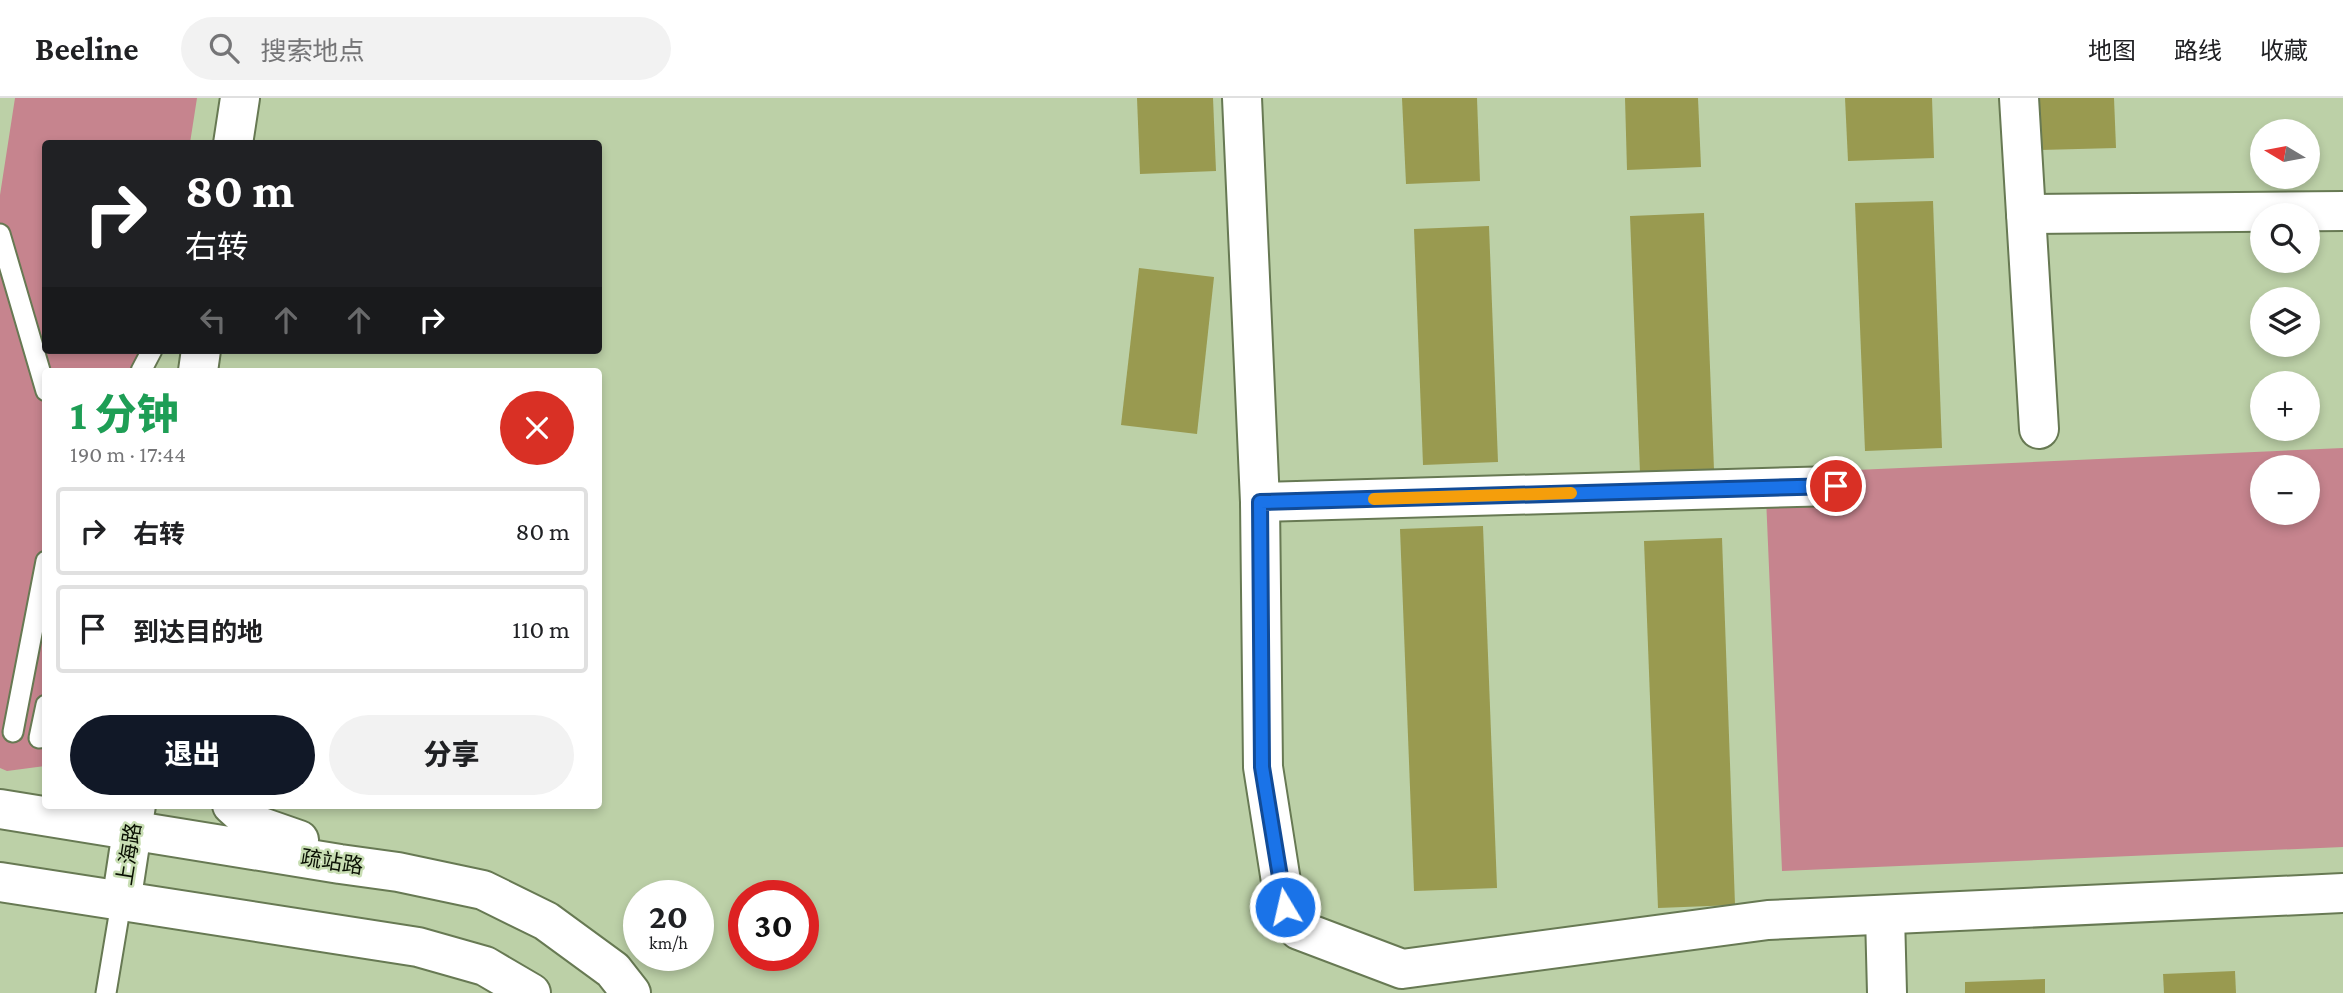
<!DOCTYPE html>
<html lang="zh">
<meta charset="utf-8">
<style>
body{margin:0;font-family:"Crimson Pro","Noto Sans SC",serif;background:#f2f2f2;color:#202124;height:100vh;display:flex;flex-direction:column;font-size:26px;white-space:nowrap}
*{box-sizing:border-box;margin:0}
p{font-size:23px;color:#757577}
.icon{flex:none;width:38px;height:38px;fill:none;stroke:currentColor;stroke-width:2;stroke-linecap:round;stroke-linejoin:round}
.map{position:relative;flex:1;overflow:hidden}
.details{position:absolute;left:42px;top:270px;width:560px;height:441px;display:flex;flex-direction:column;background:#fff;border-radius:7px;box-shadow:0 4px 10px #0003}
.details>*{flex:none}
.guide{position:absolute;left:42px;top:42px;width:560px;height:214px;border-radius:7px;box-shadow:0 4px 10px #0003;background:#202124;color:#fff;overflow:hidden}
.needle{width:46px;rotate:280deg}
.tools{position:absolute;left:2250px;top:21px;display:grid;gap:14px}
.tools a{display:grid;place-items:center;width:70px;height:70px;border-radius:50%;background:#fff;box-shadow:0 4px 10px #0003;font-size:35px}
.speed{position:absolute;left:623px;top:782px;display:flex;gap:14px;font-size:35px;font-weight:700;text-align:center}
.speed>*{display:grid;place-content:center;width:91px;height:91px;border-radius:50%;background:#fff;box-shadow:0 4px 10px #0003;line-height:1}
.speed small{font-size:18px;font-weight:400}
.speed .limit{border:10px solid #d22;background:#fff;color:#111}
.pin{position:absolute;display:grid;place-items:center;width:60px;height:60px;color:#fff;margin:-30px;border:4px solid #fff;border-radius:50%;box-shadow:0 2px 7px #0007}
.me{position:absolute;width:77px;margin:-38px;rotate:351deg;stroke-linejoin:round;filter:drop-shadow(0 0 5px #0008)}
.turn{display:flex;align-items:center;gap:24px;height:147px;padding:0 28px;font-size:32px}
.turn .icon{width:91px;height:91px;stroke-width:2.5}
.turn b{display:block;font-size:49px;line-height:60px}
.lanes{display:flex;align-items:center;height:66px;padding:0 28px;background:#0003;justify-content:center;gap:35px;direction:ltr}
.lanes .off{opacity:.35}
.round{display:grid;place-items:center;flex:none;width:74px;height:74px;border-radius:37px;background:#f2f2f2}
.headline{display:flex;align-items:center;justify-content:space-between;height:119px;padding:0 28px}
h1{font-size:42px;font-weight:800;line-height:52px;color:#1e9e55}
.button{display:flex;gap:14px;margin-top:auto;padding:14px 28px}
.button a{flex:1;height:80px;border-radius:42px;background:#111827;color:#fff;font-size:28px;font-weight:800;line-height:80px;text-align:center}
.button a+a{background:#f2f2f2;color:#202124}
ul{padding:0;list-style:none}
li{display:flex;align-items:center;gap:21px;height:88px;margin:0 14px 10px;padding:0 14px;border:4px solid #e0e0e0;border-radius:7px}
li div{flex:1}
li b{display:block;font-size:26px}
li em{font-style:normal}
header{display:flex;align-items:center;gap:42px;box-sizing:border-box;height:98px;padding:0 35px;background:#fff;border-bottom:2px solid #e0e0e0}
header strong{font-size:33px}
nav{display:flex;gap:38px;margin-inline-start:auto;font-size:24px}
.search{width:490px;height:63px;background:#f2f2f2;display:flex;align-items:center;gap:18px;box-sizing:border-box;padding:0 24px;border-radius:38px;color:#757577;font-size:26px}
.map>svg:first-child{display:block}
</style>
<header>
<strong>Beeline</strong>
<div class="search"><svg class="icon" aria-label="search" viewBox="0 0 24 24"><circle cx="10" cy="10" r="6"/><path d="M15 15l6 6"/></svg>搜索地点</div>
<nav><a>地图</a><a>路线</a><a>收藏</a></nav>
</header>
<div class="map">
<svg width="2343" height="895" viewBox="0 0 2343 895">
<rect width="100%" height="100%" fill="#bcd0a7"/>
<!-- green -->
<g fill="#c6848e" fill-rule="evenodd">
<polygon points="15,0 197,0 190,45 46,46 46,252 158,252 154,273 46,273 45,668 7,673 0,670 0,97"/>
<path d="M2343,350v399l-561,24 -17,-397zM2263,369h45v46h-45z"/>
</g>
<!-- building -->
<g fill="#999a50">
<polygon points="1137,0 1213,0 1216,73 1140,76"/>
<polygon points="1402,0 1477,0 1480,83 1406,86"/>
<polygon points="1625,0 1698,0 1701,69 1627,72"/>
<polygon points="1845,0 1932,0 1934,60 1848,63"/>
<polygon points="2038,0 2114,0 2116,50 2040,52"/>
<polygon points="1933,103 1942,350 1865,353 1855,105"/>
<polygon points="1704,115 1714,372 1640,375 1630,118"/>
<polygon points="1489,128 1498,364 1423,367 1414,131"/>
<polygon points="1139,170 1214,179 1197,336 1121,327"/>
<polygon points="1483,428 1497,790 1414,793 1400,431"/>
<polygon points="1722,440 1735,807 1658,810 1644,443"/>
<polygon points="2235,873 2236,895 2164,895 2163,876"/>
<polygon points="2045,881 2045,895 1965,895 1965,884"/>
</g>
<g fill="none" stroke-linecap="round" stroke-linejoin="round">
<defs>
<g id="lane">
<polyline points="0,136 46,293"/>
<polyline points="141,273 152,252"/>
<polyline points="13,634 46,463"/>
<polyline points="39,640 46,607"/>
<polyline points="106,895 121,805"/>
</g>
<g id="street">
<polyline points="1242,0 1260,404 1836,388"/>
<polyline points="2019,0 2039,331"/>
<polyline points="2026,116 2343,113"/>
<polyline points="1260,404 1263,669 1285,809 1299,832 1402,871 1768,822 2343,795"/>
<polyline points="1885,817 1887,895"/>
</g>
<g id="secondary">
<polyline points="233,46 240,0"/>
<polyline points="198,273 201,252"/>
<polyline points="232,707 253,726 299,742"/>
<polyline points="0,711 340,766 398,774 483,792 546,823 613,872 631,895"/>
<polyline points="0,784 418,849 485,868 531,895"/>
<polyline points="121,805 136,707"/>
</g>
</defs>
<!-- lane casing -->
<use href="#lane" stroke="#677953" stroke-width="23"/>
<!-- street casing -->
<use href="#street" stroke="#677953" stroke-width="42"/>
<!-- secondary casing -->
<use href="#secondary" stroke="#677953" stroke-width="42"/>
<!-- lane -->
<use href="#lane" stroke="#fff" stroke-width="19"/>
<!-- street -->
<use href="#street" stroke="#fff" stroke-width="38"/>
<!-- secondary -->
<use href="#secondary" stroke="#fff" stroke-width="38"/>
</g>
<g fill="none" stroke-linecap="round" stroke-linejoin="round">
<defs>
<polyline id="route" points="1285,809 1262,669 1260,404 1836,388"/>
</defs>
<!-- route casing -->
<use href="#route" stroke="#114b97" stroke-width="18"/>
<!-- route -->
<use href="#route" stroke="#1a73e8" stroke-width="12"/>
<!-- slow -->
<polyline stroke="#f59e0b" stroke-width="12" points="1374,401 1571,395"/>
</g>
<g text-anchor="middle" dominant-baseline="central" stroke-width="5" stroke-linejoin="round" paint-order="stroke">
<!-- street labels -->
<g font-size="21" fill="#0a1003" stroke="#c8deb3">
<text transform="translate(129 756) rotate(-81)">上海路</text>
<text transform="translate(332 764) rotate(9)">疏站路</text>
</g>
</g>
</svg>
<div class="tools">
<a><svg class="needle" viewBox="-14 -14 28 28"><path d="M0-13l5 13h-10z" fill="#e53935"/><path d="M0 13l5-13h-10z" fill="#757577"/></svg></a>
<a><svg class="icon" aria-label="search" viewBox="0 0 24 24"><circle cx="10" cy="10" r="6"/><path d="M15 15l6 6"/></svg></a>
<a><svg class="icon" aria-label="layers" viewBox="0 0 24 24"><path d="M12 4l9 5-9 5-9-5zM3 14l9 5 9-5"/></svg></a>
<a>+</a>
<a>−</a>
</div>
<div class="speed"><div>20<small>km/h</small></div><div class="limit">30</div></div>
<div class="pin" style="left:1836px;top:388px;background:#d93025"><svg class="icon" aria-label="arrive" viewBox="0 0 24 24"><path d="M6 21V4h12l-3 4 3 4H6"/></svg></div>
<svg class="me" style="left:1285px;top:809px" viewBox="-20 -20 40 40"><circle r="17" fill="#1a73e8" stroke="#fff" stroke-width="3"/><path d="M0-11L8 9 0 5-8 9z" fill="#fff"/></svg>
<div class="guide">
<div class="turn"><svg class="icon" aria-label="right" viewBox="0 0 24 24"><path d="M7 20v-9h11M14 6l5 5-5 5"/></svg><div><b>80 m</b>右转</div></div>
<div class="lanes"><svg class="icon off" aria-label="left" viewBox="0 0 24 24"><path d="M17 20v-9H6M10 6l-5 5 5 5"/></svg><svg class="icon off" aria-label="ahead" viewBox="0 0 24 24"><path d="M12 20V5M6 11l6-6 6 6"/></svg><svg class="icon off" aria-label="ahead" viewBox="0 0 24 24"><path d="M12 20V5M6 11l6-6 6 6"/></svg><svg class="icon" aria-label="right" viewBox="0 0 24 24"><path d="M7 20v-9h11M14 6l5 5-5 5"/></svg></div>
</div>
<section class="details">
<div class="headline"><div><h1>1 分钟</h1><p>190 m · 17:44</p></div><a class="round" style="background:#d93025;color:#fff"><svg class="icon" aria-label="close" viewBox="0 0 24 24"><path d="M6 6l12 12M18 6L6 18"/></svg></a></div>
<ul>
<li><svg class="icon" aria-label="right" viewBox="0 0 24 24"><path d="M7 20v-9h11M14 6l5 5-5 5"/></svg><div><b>右转</b></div><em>80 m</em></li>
<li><svg class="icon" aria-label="arrive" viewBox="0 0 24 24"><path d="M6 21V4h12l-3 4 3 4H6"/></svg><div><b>到达目的地</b></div><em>110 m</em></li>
</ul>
<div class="button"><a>退出</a><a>分享</a></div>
</section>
</div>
